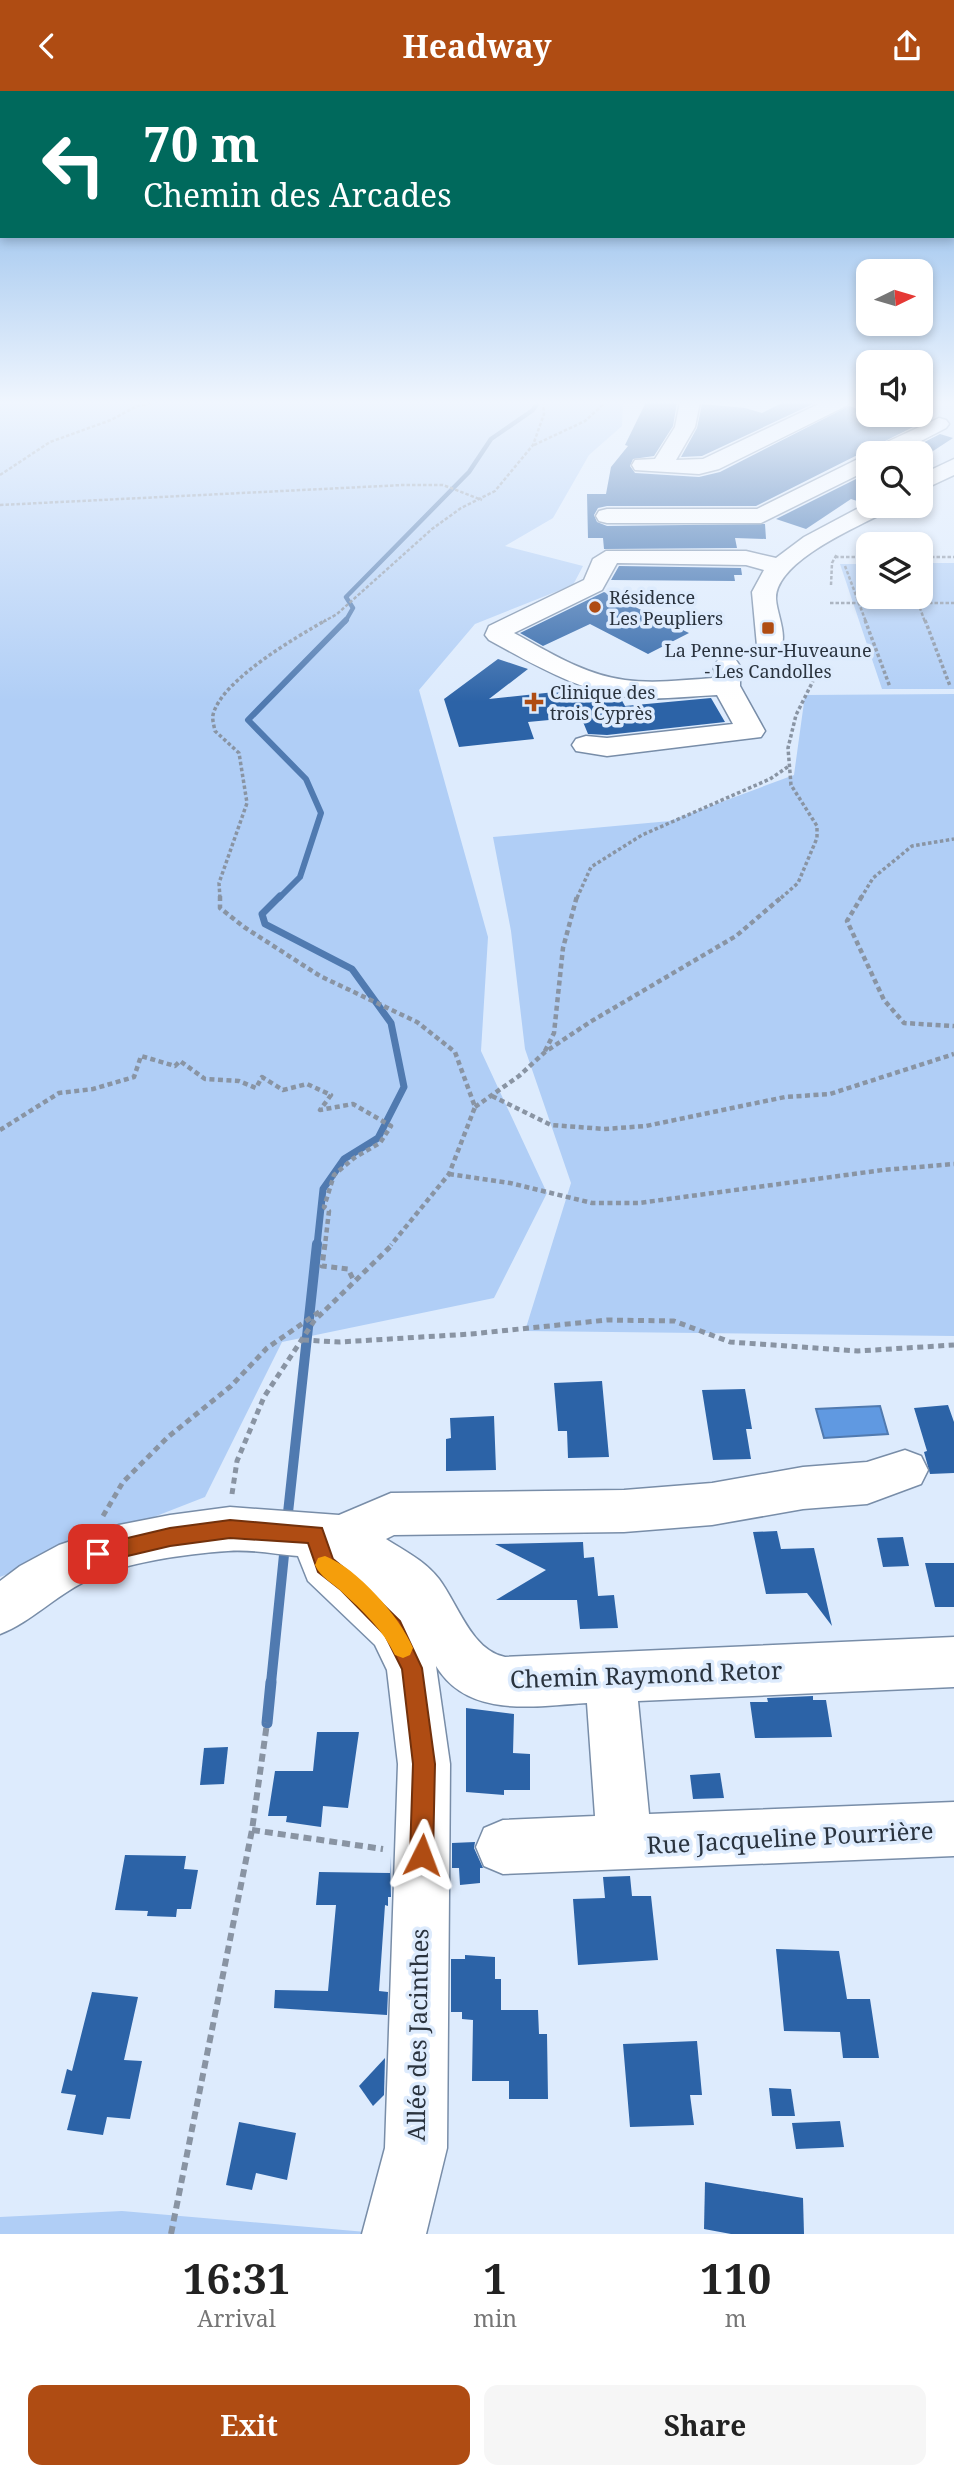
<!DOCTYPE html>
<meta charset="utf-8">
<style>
body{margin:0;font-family:"Noto Serif",serif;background:#f6f6f6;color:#222;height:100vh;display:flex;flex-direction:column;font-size:26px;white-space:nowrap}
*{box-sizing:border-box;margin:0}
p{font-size:23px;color:#767676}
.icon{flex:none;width:38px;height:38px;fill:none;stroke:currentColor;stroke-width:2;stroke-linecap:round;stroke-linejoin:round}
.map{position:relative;height:2143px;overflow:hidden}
.drawer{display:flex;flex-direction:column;background:#fff;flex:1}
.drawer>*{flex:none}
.guide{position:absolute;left:0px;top:0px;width:956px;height:147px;box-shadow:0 4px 10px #0003;background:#00695c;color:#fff;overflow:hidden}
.needle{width:46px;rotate:85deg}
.buttons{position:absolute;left:856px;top:168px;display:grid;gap:14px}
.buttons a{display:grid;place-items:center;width:77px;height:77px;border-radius:14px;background:#fff;box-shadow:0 4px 10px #0003;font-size:35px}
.pin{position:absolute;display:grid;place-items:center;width:60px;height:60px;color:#fff;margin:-30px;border-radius:14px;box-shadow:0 4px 10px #0006}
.me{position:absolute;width:77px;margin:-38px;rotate:3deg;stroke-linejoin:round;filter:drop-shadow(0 0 5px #0008)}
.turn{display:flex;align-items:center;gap:24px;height:147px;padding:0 28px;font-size:32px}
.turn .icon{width:91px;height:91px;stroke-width:2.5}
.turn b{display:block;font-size:49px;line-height:60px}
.eta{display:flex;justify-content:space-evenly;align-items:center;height:119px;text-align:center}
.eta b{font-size:42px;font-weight:700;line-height:49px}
.action{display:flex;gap:14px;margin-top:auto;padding:14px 28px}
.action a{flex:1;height:80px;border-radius:14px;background:#af4c13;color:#fff;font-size:28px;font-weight:700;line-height:80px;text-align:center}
.action a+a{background:#f6f6f6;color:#222}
header{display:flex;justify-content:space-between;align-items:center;height:91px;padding:0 28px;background:#af4c13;color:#fff;font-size:32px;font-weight:700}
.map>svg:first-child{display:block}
</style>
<header><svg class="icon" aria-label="back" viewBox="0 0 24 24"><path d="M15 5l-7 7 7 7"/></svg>Headway<svg class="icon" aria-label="share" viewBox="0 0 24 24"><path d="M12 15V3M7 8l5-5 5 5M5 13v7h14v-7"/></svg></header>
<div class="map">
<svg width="954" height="2143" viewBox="0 0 954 2143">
<rect width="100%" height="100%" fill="#ddebfd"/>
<!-- green -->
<g fill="#b0cef6">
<polygon points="0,311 623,311 622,335 589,364 553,427 505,455 583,475 573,494 475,533 419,599 488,846 481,960 547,1102 494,1207 282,1251 205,1406 0,1486"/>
<polygon points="921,472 954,472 954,598 882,598 840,473 868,473 868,506 920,506"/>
<polygon points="954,603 954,1245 525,1240 571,1092 525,958 511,840 493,746 670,730 794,684 805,604"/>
<polygon points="122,2120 366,2141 365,2143 0,2143 0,2126"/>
</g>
<!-- water -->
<polygon fill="#6099e1" stroke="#507ab0" stroke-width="2" points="880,1315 888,1343 824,1347 816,1318"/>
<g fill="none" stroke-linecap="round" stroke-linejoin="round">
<!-- stream-far4 -->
<polyline stroke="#507ab0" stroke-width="4.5" points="345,531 353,517 346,506 469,381 491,348 533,319 538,311"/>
<!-- stream-far3 -->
<polyline stroke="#507ab0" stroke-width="6" points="279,807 300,786 321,722 306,688 248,629 346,529"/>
<!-- stream-far2 -->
<polyline stroke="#507ab0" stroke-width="7" points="280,805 262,823 265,833 352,878 391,932 404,996 378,1047 344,1068 323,1098 317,1154"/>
<!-- stream-far1 -->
<g stroke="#507ab0" stroke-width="10">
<polyline points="287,1431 317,1153"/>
<polyline points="271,1592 285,1454"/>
</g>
<!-- stream -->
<polyline stroke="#507ab0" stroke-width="11" points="267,1632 271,1591"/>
</g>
<!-- building -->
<g fill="#2c63a7">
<polygon points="646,311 677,311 673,335 654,365 633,368 630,375 635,382 699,386 720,381 849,315 868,321 868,324 877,324 915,335 756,415 607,415 598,417 594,424 597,431 607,435 765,433 766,448 735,447 737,457 604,458 603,447 588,447 587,403 606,403 611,376 628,355 625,354"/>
<polygon points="784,311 817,311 702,365 681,366 697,337 702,313 745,317 762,322"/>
<polygon points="940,343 953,347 930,362 903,362"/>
<polygon points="868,382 868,410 863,412 851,408 806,438 776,428"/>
<polygon points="619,475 741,477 742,484 734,484 735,490 611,489"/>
<polygon points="604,501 689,542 648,563 590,533 543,555 520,542"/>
<polygon points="498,568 528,578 489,608 583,598 621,608 625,615 711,607 725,631 607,644 588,643 581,626 528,631 534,648 459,656 444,608"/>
<polygon points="602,1290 609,1366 568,1367 567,1340 558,1340 554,1292"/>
<polygon points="745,1298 752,1338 746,1338 751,1368 713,1369 702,1299"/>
<polygon points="948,1314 954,1331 954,1382 930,1383 924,1361 927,1360 914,1317"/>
<polygon points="494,1325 496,1379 446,1380 446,1348 451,1347 450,1327"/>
<polygon points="777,1440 781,1458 814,1457 832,1535 807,1502 766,1503 753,1441"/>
<polygon points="903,1446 909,1475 883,1476 877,1447"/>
<polygon points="583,1451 584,1467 594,1466 598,1505 614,1504 618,1537 580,1538 577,1509 496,1509 546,1479 495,1453"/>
<polygon points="925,1472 954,1472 954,1516 935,1516"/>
<polygon points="813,1605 813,1609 826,1609 832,1646 755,1647 750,1611 768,1611 767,1607"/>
<polygon points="466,1617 514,1623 513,1662 530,1663 530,1699 504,1699 504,1704 466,1701"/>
<polygon points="317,1641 359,1641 348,1717 323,1715 321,1736 286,1731 287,1725 268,1725 275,1680 313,1680"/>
<polygon points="228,1656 224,1693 200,1694 204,1657"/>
<polygon points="720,1682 724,1707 693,1708 690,1684"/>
<polygon points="475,1751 474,1757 483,1777 480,1777 480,1792 460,1794 459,1777 452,1777 452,1752"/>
<polygon points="125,1764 186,1765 184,1778 198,1779 191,1818 177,1818 176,1826 147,1825 148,1820 115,1819"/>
<polygon points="390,1765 391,1806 388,1806 388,1815 385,1814 379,1900 388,1901 387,1924 274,1917 275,1899 328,1900 336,1814 316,1814 319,1781 390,1782"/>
<polygon points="630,1785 632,1805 651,1805 658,1869 578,1874 573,1808 605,1807 603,1786"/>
<polygon points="776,1858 839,1860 847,1908 870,1908 879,1967 843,1967 840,1941 784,1940"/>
<polygon points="465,1864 495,1866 495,1888 501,1888 501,1919 538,1919 539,1943 547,1943 548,2008 509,2008 509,1990 472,1990 473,1929 462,1928 462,1921 451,1921 451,1868 465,1868"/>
<polygon points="92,1901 138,1906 124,1969 142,1970 130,2028 107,2026 103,2044 67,2039 76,2004 61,2002 67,1978 72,1980"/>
<polygon points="697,1950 702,2004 690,2004 694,2034 630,2036 623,1953"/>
<polygon points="385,1967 384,2004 373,2015 359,1995"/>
<polygon points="769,1997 791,1998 795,2025 772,2025"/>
<polygon points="840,2030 844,2056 796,2058 792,2032"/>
<polygon points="239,2031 296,2042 287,2089 256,2082 252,2099 226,2094"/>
<polygon points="705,2091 803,2107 804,2143 731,2143 704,2138"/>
</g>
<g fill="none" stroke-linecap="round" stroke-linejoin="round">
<defs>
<g id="minor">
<polygon points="680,311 700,311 695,336 676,369 703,368 823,311 849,311 846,315 719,378 699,383 635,379 632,374 635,369 655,368 675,336"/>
<polygon points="939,327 946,329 949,333 946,337 898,362 871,362 874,357"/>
<polygon points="868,363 868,379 761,432 607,432 599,430 596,425 599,420 607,418 757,418"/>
<polygon points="954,368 954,384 920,400 920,384"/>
<path d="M868,412v3h23l-3,5c-29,15 -113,50 -112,88 1,16 13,38 3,53l-9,2 -9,-2 -4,-6 -5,-54 12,-22 -18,-5 -129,-2 -15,27 -88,43c35,19 71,42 111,47 29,4 59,0 88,-2l1,-12 4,-6 9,-2 9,2 4,6v20l25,45 -4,6 -154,19 -31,-5 -4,-6 4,-6 10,-3 21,2 126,-14 -16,-29c-27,1 -54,5 -82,3 -53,-5 -100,-33 -146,-58l-4,-5 4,-9 95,-46 9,-21 13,-8h140l30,7 28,-21z"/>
<path d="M905,1359l16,6 7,14 -7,14 -54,20 -64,5 -91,16 -88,7 -230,3 -8,4c19,12 39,22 53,40 19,25 32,71 66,78l449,-20v50l-316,14 11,113 305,-12v54l-451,18 -19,-8 -8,-19 8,-19 19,-8 92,-4 -8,-113c-52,3 -119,16 -151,-37l14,98 -3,384 -21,86h-64l23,-86 13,-384 -11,-94 -12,-25 -67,-64 -10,-25c-23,-2 -47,-7 -70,-5 -42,3 -104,11 -142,30 -31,15 -55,41 -86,53v-53l20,-15 39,-21 60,-20 51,-10 60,-8 109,8 52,-22 233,-3 88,-7 91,-16 64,-5z"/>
</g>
</defs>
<!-- minor casing -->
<use href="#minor" stroke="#788da8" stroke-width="3"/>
<!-- path-far4 -->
<g stroke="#8994a3" stroke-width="2.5" stroke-dasharray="3.5 2" stroke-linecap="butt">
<polyline points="534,354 585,330 606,311"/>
<polyline points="0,384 50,351 111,329 137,315 157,311"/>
<polyline points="0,414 403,394 443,394 482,409"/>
<polyline points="835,466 868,466"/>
<polyline points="920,466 954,466"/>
<polyline points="845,475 866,531"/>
<polyline points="831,494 832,472 837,463"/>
<polyline points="916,506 925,531"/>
<polyline points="830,512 954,512"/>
<polyline points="323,531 337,523 432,438 461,417 495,400 533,354 544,323 543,311"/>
</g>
<!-- path-far3 -->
<g stroke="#8994a3" stroke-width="3.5" stroke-dasharray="3.5 2.5" stroke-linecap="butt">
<polyline points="865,529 890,596"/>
<polyline points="925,529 950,595"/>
<path d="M220,807l-1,-15 28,-80 -8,-50 -24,-22c-1,-5 -3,-12 -2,-16 8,-35 84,-78 113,-95"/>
<polyline points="577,807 591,776 642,744 770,688 789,675"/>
<polyline points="781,807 798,792 817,747 817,735 791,694 788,657 796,624 813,590"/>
<polyline points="861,807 873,787 912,755 954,748"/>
</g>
<!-- path-far2 -->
<g stroke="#8994a3" stroke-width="4.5" stroke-dasharray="5 3.5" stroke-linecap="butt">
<polyline points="220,805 220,817 244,836 320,885 417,931 455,961 475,1016 449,1083 391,1154"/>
<polyline points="862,805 847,830 884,909 904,932 954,935"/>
<polyline points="545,960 554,942 563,857 577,805"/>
<polyline points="492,1005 551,1034 604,1038 646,1035 785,1006 830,1003 954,963"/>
<polyline points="475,1016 519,985 545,961 590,931 736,845 783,805"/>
<polyline points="0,1039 59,1002 93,998 134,986 141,965 175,975 180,970 205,988 239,990 256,997 262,986 283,999 307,993 331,1004 320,1019 353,1013 391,1035 380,1052 354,1067 334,1084 324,1116 329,1120 325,1154"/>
<polyline points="449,1083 510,1092 592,1112 639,1112 883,1079 954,1073"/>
</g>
<!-- path-far1 -->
<g stroke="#8994a3" stroke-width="5" stroke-dasharray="6 4.5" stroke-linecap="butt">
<polyline points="325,1153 322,1175 348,1178 354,1190"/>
<polyline points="303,1249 340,1251 471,1243 607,1229 674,1230 730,1251 858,1260 954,1254"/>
<polyline points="232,1403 237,1370 264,1306 314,1230 393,1153"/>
<polyline points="103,1425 123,1391 168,1346 231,1295 267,1257 322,1219"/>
</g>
<!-- path -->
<g stroke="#8994a3" stroke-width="6" stroke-dasharray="8 5" stroke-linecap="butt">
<polyline points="252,1739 383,1758"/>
<polyline points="171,2143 252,1739 267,1632"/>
</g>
<!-- minor -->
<use href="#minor" fill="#fff" fill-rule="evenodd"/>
</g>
<!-- sky -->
<linearGradient id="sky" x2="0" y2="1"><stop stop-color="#71a9e5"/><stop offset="0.51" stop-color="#f0f6fe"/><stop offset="1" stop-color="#f0f6fe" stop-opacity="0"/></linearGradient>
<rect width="954" height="611" fill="url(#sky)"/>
<!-- route -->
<polygon fill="#af4c13" stroke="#72310c" stroke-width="2" points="230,1429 322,1437 333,1468 355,1486 400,1530 422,1577 435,1673 433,1764 430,1772 422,1776 414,1772 410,1764 413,1673 402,1578 385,1544 341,1499 318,1481 308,1452 230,1447 170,1455 98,1472 91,1470 88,1463 91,1457 98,1454 170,1437"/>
<!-- slow -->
<path fill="#f59e0b" d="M325,1465c32,12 75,61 88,92l-3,7 -7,3 -8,-3c-12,-25 -32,-44 -53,-63 -9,-9 -22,-15 -27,-27l3,-7z"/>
<!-- markers -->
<g fill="#af4c13" stroke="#ddebfd" stroke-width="2.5">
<circle cx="595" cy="516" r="7"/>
<rect x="761" y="530" width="14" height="14" rx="3.5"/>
<path d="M530.5 600.5h7v7h7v7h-7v7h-7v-7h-7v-7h7z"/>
</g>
<g text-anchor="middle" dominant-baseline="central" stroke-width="7" stroke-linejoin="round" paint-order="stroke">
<!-- far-poi labels -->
<g font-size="18" fill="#2a333e" stroke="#ddebfd" text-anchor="start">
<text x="609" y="506">Résidence<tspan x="609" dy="21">Les Peupliers</tspan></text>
<text x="768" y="559" text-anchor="middle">La Penne-sur-Huveaune<tspan x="768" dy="21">- Les Candolles</tspan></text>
<text x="550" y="601">Clinique des<tspan x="550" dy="21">trois Cyprès</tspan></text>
</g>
<!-- near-street labels -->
<g font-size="24" fill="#2a333e" stroke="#ddebfd">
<text transform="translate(646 1583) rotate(-2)">Chemin Raymond Retor</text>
<text transform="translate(790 1746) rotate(-3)">Rue Jacqueline Pourrière</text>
<text transform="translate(417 1944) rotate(-89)">Allée des Jacinthes</text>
</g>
</g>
</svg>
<div class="buttons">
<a><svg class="needle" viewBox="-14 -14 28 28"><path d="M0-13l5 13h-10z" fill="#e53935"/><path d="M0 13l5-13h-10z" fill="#767676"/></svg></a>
<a><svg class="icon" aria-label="sound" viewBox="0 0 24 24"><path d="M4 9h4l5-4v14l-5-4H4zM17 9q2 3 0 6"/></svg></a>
<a><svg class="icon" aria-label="search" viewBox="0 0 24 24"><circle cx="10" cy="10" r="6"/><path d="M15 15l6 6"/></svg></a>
<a><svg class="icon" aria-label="layers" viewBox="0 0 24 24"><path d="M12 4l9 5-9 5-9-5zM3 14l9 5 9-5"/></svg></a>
</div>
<div class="pin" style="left:98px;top:1463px;background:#d93025"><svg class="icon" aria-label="arrive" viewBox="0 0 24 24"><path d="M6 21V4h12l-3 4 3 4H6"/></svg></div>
<svg class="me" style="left:422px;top:1764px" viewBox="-20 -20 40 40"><path d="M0-17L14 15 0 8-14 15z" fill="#af4c13" stroke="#fff" stroke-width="4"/></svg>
<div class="guide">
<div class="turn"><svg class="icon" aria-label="left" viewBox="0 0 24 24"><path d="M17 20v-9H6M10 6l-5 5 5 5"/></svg><div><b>70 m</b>Chemin des Arcades</div></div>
</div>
</div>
<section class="drawer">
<div class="eta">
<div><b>16:31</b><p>Arrival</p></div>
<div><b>1</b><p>min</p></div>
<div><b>110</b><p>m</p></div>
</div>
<div class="action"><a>Exit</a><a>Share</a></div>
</section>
